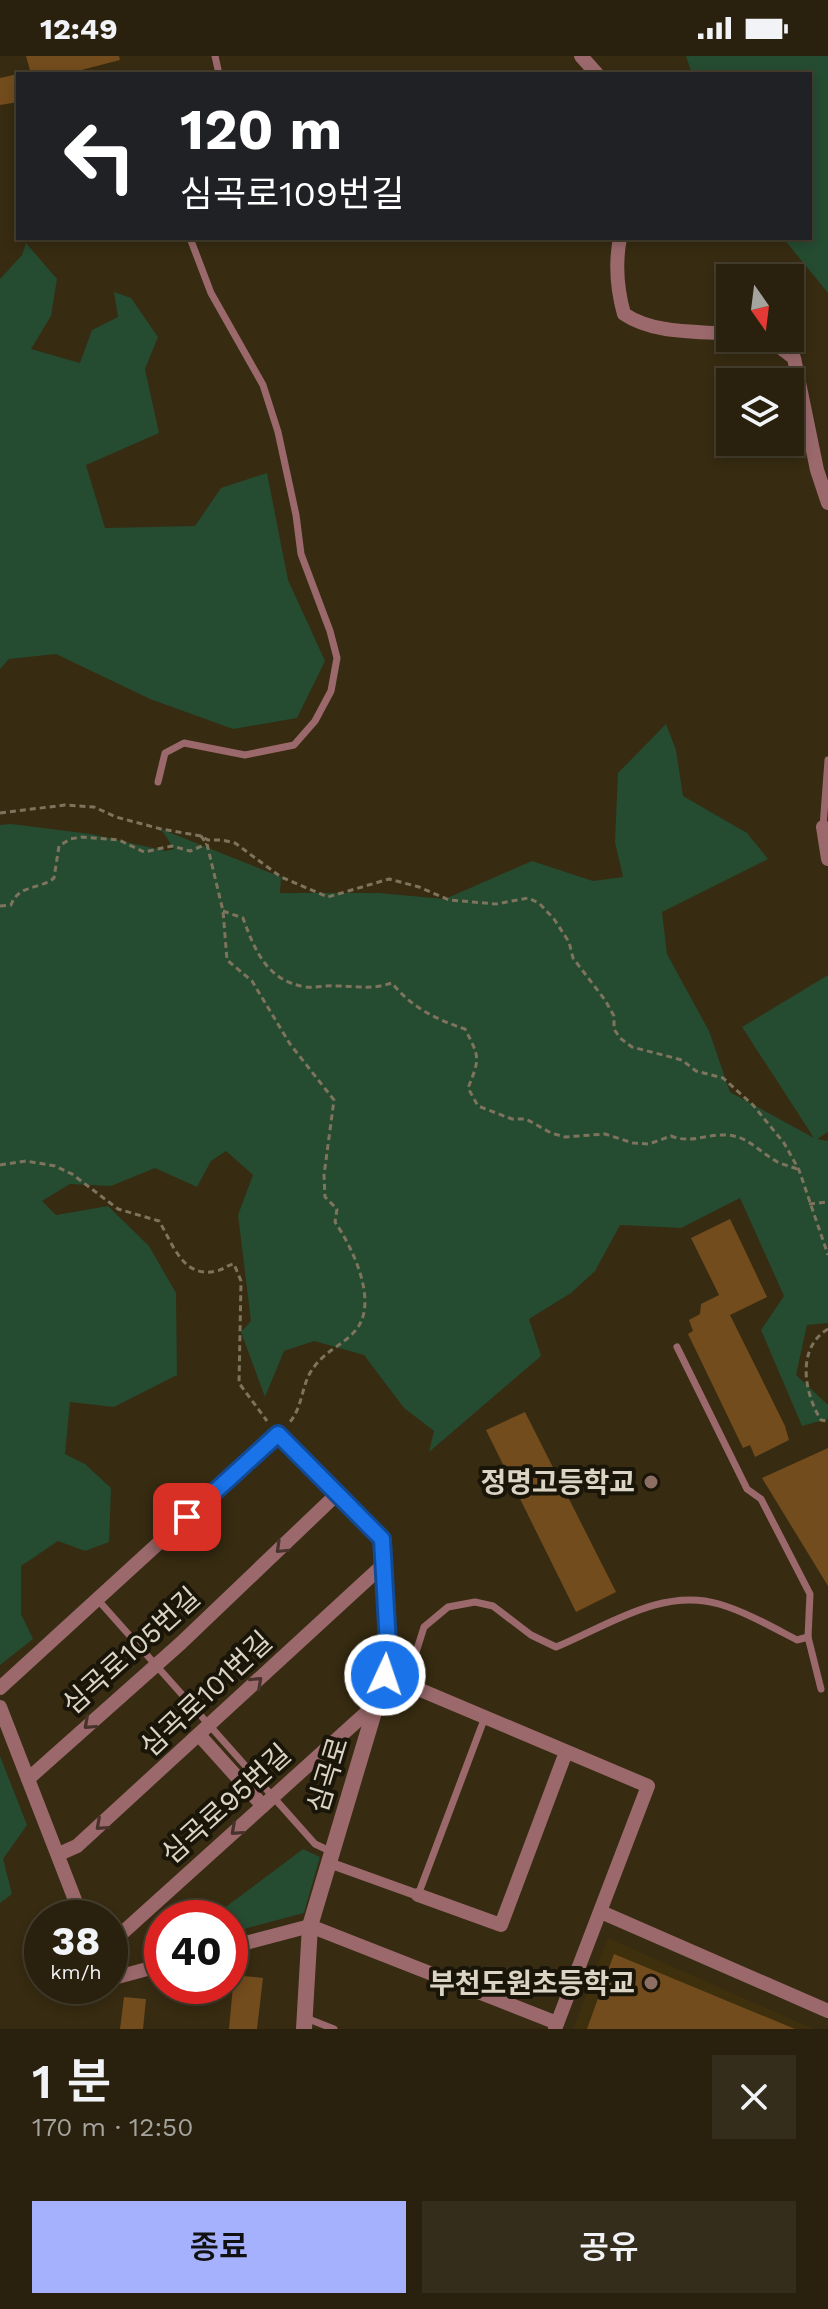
<!DOCTYPE html>
<html lang="ko">
<meta charset="utf-8">
<style>
body{margin:0;font-family:"Work Sans","Noto Sans KR",sans-serif;background:#352d1b;color:#f1f3f6;height:100vh;display:flex;flex-direction:column;font-size:30px;white-space:nowrap}
*{box-sizing:border-box;margin:0}
p{font-size:26px;color:#a5a39d}
.icon{flex:none;width:44px;height:44px;fill:none;stroke:currentColor;stroke-width:2;stroke-linecap:round;stroke-linejoin:round}
.map{position:relative;height:1973px;overflow:hidden}
.sheet{display:flex;flex-direction:column;background:#29200d;flex:1}
.sheet>*{flex:none}
.banner{position:absolute;left:16px;top:16px;width:796px;height:168px;border-radius:0px;box-shadow:0 4px 12px #0003,0 0 0 2px #453e2e;background:#202124;color:#fff;overflow:hidden}
.needle{width:52px;rotate:166deg}
.tools{position:absolute;left:716px;top:208px;display:grid;gap:16px}
.tools a{display:grid;place-items:center;width:88px;height:88px;border-radius:0px;background:#29200d;box-shadow:0 4px 12px #0003,0 0 0 2px #453e2e;font-size:40px}
.speed{position:absolute;left:24px;top:1844px;display:flex;gap:16px;font-size:40px;font-weight:700;text-align:center}
.speed>*{display:grid;place-content:center;width:104px;height:104px;border-radius:50%;background:#29200d;box-shadow:0 4px 12px #0003,0 0 0 2px #453e2e;line-height:1}
.speed small{font-size:20px;font-weight:400}
.speed .limit{border:12px solid #d22;background:#fff;color:#111}
.pin{position:absolute;display:grid;place-items:center;width:68px;height:68px;color:#fff;margin:-34px;border-radius:16px;box-shadow:0 4px 12px #0006}
.me{position:absolute;width:88px;margin:-44px;rotate:3deg;stroke-linejoin:round;filter:drop-shadow(0 0 6px #0008)}
.turn{display:flex;align-items:center;gap:28px;height:168px;padding:0 32px;font-size:36px}
.turn .icon{width:104px;height:104px;stroke-width:2.5}
.turn b{display:block;font-size:56px;line-height:68px}
.round{display:grid;place-items:center;flex:none;width:84px;height:84px;border-radius:0px;background:#352d1b}
.headline{display:flex;align-items:center;justify-content:space-between;height:136px;padding:0 32px}
h1{font-size:48px;font-weight:600;line-height:60px}
.primary-button{display:flex;gap:16px;margin-top:auto;padding:16px 32px}
.primary-button a{flex:1;height:92px;border-radius:0px;background:#a5b1fc;color:#111;font-size:32px;font-weight:600;line-height:92px;text-align:center}
.primary-button a+a{background:#352d1b;color:#f1f3f6}
.status{display:flex;justify-content:space-between;align-items:center;height:56px;padding:0 40px;background:#29200d;direction:ltr}
.status svg{height:22px;fill:currentColor}
.map>svg:first-child{display:block}
</style>
<div class="status"><b>12:49</b><svg viewBox="0 0 49 12"><path d="M0 12V9h3v3zM5 12V6h3v6zM10 12V3h3v9zM15 12V0h3v12zM26 1h20v11H26zM47 4h2v5h-2z"/></svg></div>
<div class="map">
<svg width="828" height="1973" viewBox="0 0 828 1973">
<rect width="100%" height="100%" fill="#372b11"/>
<!-- built -->
<polygon fill="#3f300d" points="608,1882 813,1973 573,1973"/>
<!-- green -->
<g fill="#254b31">
<polygon points="686,0 828,0 828,237 783,182 810,182 810,18 692,18"/>
<polygon points="26,187 57,223 51,260 31,293 80,307 92,274 118,261 114,236 131,242 158,281 145,313 159,377 86,409 105,472 195,470 221,432 267,417 288,524 325,605 297,662 233,673 150,643 56,598 9,603 0,613 0,223 22,199"/>
<polygon points="666,668 676,694 683,740 747,777 768,803 662,856 667,898 709,975 730,1036 814,1082 742,971 828,919 828,1076 817,1083 828,1085 828,1267 807,1269 796,1319 828,1349 828,1363 802,1370 761,1274 784,1240 740,1142 681,1172 620,1169 595,1215 571,1237 529,1263 541,1300 429,1396 434,1375 404,1352 364,1299 314,1285 284,1295 265,1341 241,1276 251,1265 238,1159 253,1119 226,1095 211,1105 197,1131 155,1112 111,1130 70,1128 42,1145 56,1159 108,1150 149,1190 176,1237 177,1319 114,1351 70,1346 65,1398 85,1408 111,1432 109,1486 85,1495 58,1485 21,1510 21,1558 33,1583 0,1609 0,769 11,768 91,778 166,795 174,793 161,773 281,821 280,837 379,837 445,843 532,805 593,825 623,821 615,786 618,717"/>
<polygon points="0,1700 27,1769 3,1803 12,1838 0,1847"/>
<polygon points="303,1793 320,1801 304,1857 232,1876 230,1876 230,1862 211,1862"/>
</g>
<!-- building -->
<g fill="#734c1d">
<polygon points="26,0 119,0 120,4 66,18 31,18"/>
<polygon points="18,18 18,46 0,49 0,22"/>
<polygon points="730,1163 767,1241 730,1259 785,1370 789,1384 755,1401 750,1389 743,1392 688,1278 693,1275 689,1264 700,1258 701,1248 719,1239 691,1182"/>
<polygon points="525,1356 616,1536 576,1556 486,1374"/>
<polygon points="828,1392 828,1530 762,1422"/>
<polygon points="614,1898 795,1973 587,1973"/>
<polygon points="234,1919 263,1922 257,1973 229,1973"/>
<polygon points="124,1941 146,1943 143,1973 120,1973"/>
</g>
<g fill="none" stroke-linecap="round" stroke-linejoin="round">
<!-- path -->
<g stroke="#7e745e" stroke-width="3" stroke-dasharray="6 4" stroke-linecap="butt">
<polyline points="0,757 65,749 94,751 116,761 161,773 201,780 208,784 222,784 235,787 281,821 328,841 389,823 419,831 449,844 496,848 528,842 539,847 554,863 569,886 573,902 605,944 614,960 614,973 620,982 632,991 682,1004 696,1015 723,1022 753,1049 784,1087 799,1114 828,1199"/>
<path d="M201,780l6,8 16,67 4,49 25,21 38,63 44,56 -10,75 1,22 12,12 -2,13c17,25 45,81 20,109 -14,16 -32,20 -45,42 -9,16 -8,37 -22,51"/>
<path d="M0,850l11,-1c8,-21 28,-15 43,-27l5,-32 11,-7 12,-2 37,3 25,12 28,-6 18,5 17,-7"/>
<path d="M223,855l20,7c12,33 24,63 63,69 10,1 20,-2 31,-1 22,0 33,4 55,-3 19,24 45,37 73,46 15,29 15,29 3,59l10,18 34,13h14l25,14 14,4 40,-3 28,9 16,1 22,-8c19,8 35,-2 55,-1 22,1 32,16 50,26 6,4 15,5 23,9"/>
<path d="M0,1109l26,-4 29,5 17,8 46,35 41,12c14,23 24,58 57,50 7,-1 11,-6 18,-7l7,17 -2,102 28,38"/>
<polyline points="809,1148 828,1146"/>
<path d="M828,1273c-32,19 -24,64 -7,91l7,1"/>
</g>
<!-- service -->
<g stroke="#9b696c" stroke-width="7">
<polyline points="215,0 219,18"/>
<polyline points="158,726 165,697 184,687 245,699 294,689 315,665 331,635 337,602 330,575 301,498 296,459 278,376 263,329 211,237 190,182"/>
<polyline points="823,771 828,704"/>
<polyline points="677,1291 747,1433 761,1443 810,1538 808,1581"/>
<polyline points="98,1544 315,1788 330,1795"/>
<path d="M406,1628l18,-57 24,-20 27,-5 18,4 38,29 25,12c51,-21 106,-60 163,-43 27,8 53,23 78,36l11,-3 13,52"/>
<polyline points="418,1839 485,1661"/>
<polyline points="306,1962 334,1973"/>
</g>
<!-- pedestrian -->
<polyline stroke="#9b696c" stroke-width="10" points="329,1807 418,1839"/>
<!-- minor -->
<g stroke="#9b696c" stroke-width="14">
<polyline points="581,0 597,18"/>
<path d="M620,182c-5,26 -3,51 4,76 30,20 71,17 106,20"/>
<polyline points="768,282 794,302 817,414 828,447"/>
<polyline points="823,771 828,803"/>
<polyline points="385,1619 648,1730 555,1973"/>
<polyline points="0,1632 278,1378"/>
<polyline points="0,1651 82,1862"/>
<polyline points="200,1680 263,1750"/>
<polyline points="28,1723 181,1587 337,1438"/>
<polyline points="59,1798 77,1790 383,1509"/>
<polyline points="418,1839 501,1869 566,1696"/>
<polyline points="601,1856 828,1955"/>
<polyline points="110,1888 377,1647"/>
<polyline points="230,1891 310,1870 557,1967"/>
<polyline points="110,1923 162,1909"/>
</g>
<!-- tertiary -->
<polyline stroke="#9b696c" stroke-width="16" points="278,1378 382,1483 389,1606 310,1870 304,1973"/>
</g>
<!-- one-way arrows -->
<defs><path id="oneway-chevron" d="M-2-3.5L2.5 0L-2 3.5" fill="none" stroke-width="1.6" stroke-linecap="round" stroke-linejoin="round" transform="scale(2)"/></defs>
<g stroke="#47322c">
<use href="#oneway-chevron" transform="translate(281 1492) rotate(136)"/>
<use href="#oneway-chevron" transform="translate(257 1626) rotate(-43)"/>
<use href="#oneway-chevron" transform="translate(89 1668) rotate(138)"/>
<use href="#oneway-chevron" transform="translate(101 1769) rotate(138)"/>
<use href="#oneway-chevron" transform="translate(236 1774) rotate(138)"/>
</g>
<g fill="none" stroke-linecap="round" stroke-linejoin="round">
<defs>
<polyline id="route" points="187,1461 278,1378 382,1483 389,1606 385,1619"/>
</defs>
<!-- route casing -->
<use href="#route" stroke="#114b97" stroke-width="20"/>
<!-- route -->
<use href="#route" stroke="#1a73e8" stroke-width="14"/>
</g>
<!-- markers -->
<g fill="#8d6e63" stroke="#1a1509" stroke-width="3">
<circle cx="651" cy="1426" r="8"/>
<circle cx="651" cy="1927" r="8"/>
</g>
<g text-anchor="middle" dominant-baseline="central" stroke-width="8" stroke-linejoin="round" paint-order="stroke">
<!-- poi labels -->
<g font-size="28" font-weight="bold" fill="#dbd4c4" stroke="#1a1509" text-anchor="end">
<text x="635" y="1426">정명고등학교</text>
<text x="635" y="1927">부천도원초등학교</text>
</g>
<!-- street labels -->
<g font-size="28" fill="#dbd4c4" stroke="#1a1509">
<text transform="translate(131 1595) rotate(-42)">심곡로105번길</text>
<text transform="translate(206 1638) rotate(-43)">심곡로101번길</text>
<text transform="translate(328 1719) rotate(-73)">심곡로</text>
<text transform="translate(226 1748) rotate(-42)">심곡로95번길</text>
</g>
</g>
</svg>
<div class="tools">
<a><svg class="needle" viewBox="-14 -14 28 28"><path d="M0-13l5 13h-10z" fill="#e53935"/><path d="M0 13l5-13h-10z" fill="#a5a39d"/></svg></a>
<a><svg class="icon" aria-label="layers" viewBox="0 0 24 24"><path d="M12 4l9 5-9 5-9-5zM3 14l9 5 9-5"/></svg></a>
</div>
<div class="speed"><div>38<small>km/h</small></div><div class="limit">40</div></div>
<div class="pin" style="left:187px;top:1461px;background:#d93025"><svg class="icon" aria-label="arrive" viewBox="0 0 24 24"><path d="M6 21V4h12l-3 4 3 4H6"/></svg></div>
<svg class="me" style="left:385px;top:1619px" viewBox="-20 -20 40 40"><circle r="17" fill="#1a73e8" stroke="#fff" stroke-width="3"/><path d="M0-11L8 9 0 5-8 9z" fill="#fff"/></svg>
<div class="banner">
<div class="turn"><svg class="icon" aria-label="left" viewBox="0 0 24 24"><path d="M17 20v-9H6M10 6l-5 5 5 5"/></svg><div><b>120 m</b>심곡로109번길</div></div>
</div>
</div>
<section class="sheet">
<div class="headline"><div><h1>1 분</h1><p>170 m · 12:50</p></div><a class="round"><svg class="icon" aria-label="close" viewBox="0 0 24 24"><path d="M6 6l12 12M18 6L6 18"/></svg></a></div>
<div class="primary-button"><a>종료</a><a>공유</a></div>
</section>
